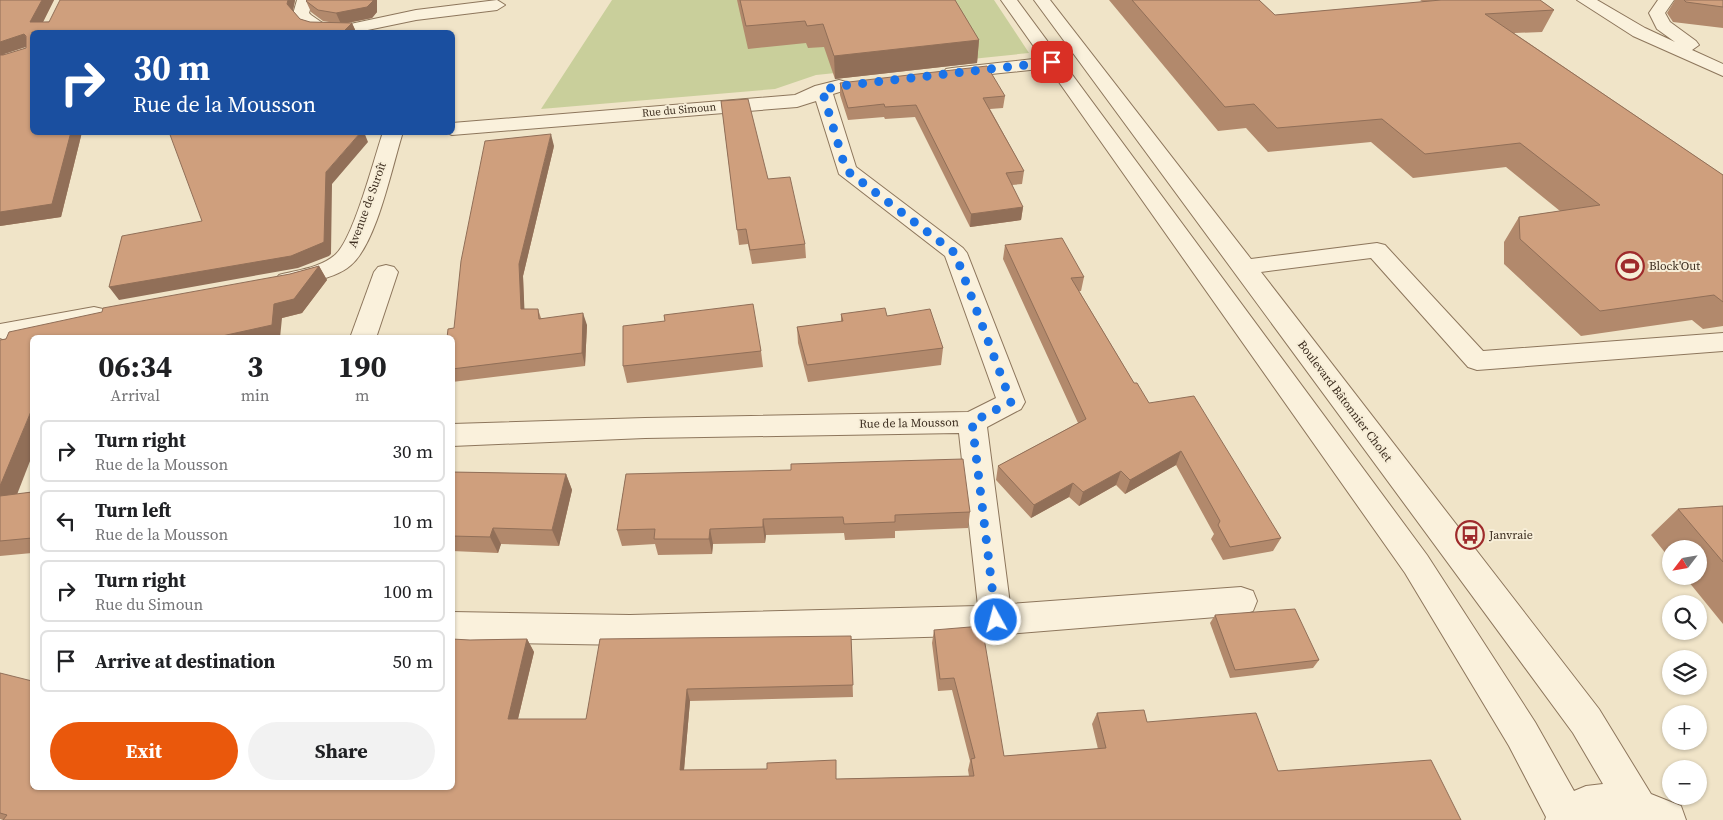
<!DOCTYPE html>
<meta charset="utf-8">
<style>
body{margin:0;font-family:"Source Serif 4",serif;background:#f2f2f2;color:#202124;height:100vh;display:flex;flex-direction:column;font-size:19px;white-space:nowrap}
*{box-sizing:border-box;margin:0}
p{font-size:16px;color:#757577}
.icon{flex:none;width:28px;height:28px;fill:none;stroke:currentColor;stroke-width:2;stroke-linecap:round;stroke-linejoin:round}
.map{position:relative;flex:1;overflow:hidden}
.side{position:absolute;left:30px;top:335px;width:425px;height:455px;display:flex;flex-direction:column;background:#fff;border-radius:8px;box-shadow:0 1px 4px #0004}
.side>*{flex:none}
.guide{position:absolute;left:30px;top:30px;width:425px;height:105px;border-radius:8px;box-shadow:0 1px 4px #0004;background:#1a4fa0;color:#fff;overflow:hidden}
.needle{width:32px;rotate:239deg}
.fabs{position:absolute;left:1662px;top:540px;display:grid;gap:10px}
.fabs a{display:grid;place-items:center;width:45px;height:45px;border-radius:50%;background:#fff;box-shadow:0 1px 4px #0004;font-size:25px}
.pin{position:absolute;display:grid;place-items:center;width:42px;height:42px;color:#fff;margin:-21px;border-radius:10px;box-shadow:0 2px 8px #0006}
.me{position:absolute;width:55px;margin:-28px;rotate:353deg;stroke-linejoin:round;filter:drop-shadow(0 0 4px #0008)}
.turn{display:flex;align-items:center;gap:18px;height:105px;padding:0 20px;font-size:22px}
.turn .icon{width:65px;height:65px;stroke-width:2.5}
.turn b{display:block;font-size:35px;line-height:42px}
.eta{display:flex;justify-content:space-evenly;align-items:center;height:85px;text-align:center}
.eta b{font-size:30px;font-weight:700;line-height:35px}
.primary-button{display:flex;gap:10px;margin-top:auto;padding:10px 20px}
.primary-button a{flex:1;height:58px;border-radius:30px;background:#ea580c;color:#fff;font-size:20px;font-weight:700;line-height:58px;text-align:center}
.primary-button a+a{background:#f2f2f2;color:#202124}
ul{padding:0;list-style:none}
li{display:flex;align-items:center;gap:15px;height:62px;margin:0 10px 8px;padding:0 10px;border:2px solid #e0e0e0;border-radius:8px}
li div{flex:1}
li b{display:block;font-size:19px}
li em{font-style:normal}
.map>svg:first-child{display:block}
</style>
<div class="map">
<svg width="1723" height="820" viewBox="0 0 1723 820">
<rect width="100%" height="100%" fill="#f0e4c8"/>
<!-- green -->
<polygon fill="#c9cf9b" points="612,0 994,0 1029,53 816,75 775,89 541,109"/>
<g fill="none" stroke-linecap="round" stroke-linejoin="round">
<defs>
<g id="minor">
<polygon points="297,0 313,0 309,13 311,15 324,24 341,26 416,10 497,0 505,5 497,10 416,20 358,32 317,32 303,26 293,14"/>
<polygon points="1001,0 1017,0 1427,555 1535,722 1574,791 1586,786 1603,784 1573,733 1034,0 1050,0 1251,259 1377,243 1385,245 1483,351 1723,333 1723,351 1477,370 1468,367 1371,258 1261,272 1599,709 1651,794 1681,806 1686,820 1545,820 1546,817 1509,746 1405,573 1049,68 952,78 946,77 943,73 946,69 952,68 1042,58"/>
<polygon points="1577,0 1597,0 1645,28 1675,42 1657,29 1649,13 1658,0 1674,0 1665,13 1670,22 1696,41 1699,45 1692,50 1723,64 1723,76 1633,36"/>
<polygon points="839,80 846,82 848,86 846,90 833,94 856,167 963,248 967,253 1025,402 1021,409 987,427 1010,604 1241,587 1253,591 1257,601 1253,611 1241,615 996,635 630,645 452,642 452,612 630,615 978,606 959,433 645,438 452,446 452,424 645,418 968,412 996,398 945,256 839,174 816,101 797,107 452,135 445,132 452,132 452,123 795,95 815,86"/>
<path d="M383,132h20c-11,34 -26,111 -52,133 -10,9 -25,13 -39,17 -11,3 -22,6 -33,3l-4,-5 4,-5c18,-5 42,-7 57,-21 18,-17 38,-95 47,-122z"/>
<polygon points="386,265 394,267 398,272 376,338 350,338 374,272 378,267"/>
<polygon points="94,307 103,309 106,315 103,321 5,340 0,338 0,324"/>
</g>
</defs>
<!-- minor casing -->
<use href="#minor" stroke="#8d765c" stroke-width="2"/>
<!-- minor -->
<use href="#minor" fill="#faf1dc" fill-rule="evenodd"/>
</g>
<!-- wall -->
<g fill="#b2896c" fill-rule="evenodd">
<path d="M0,0h54l-11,22 252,-22 -2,11 7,8 10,3h19l-6,-1 -12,-9 -5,-11 71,11 -5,6 -24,5h4l4,9h-324v100h50l-21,85 -61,9zM26,47v1l-22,7v-1z"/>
<polygon points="737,0 955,0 979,40 977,63 835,79 824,47 808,48 806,43 748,49"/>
<polygon points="1109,0 1259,0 1275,15 1423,2 1420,0 1540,0 1554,10 1542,32 1514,33 1723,175 1723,326 1703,329 1692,320 1581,336 1504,264 1504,242 1519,217 1560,211 1506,167 1413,178 1371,142 1268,152 1246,128 1218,131"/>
<polygon points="1675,0 1723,0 1723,28 1673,22 1667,13"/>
<polygon points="840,83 1005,96 1003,108 990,109 1024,171 1022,184 1012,185 1023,207 1021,220 970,227 915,117 885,119 884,117 848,120 840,95"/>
<polygon points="721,101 768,179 805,244 806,258 752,264 748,244 739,245"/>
<polygon points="554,146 523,276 524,309 538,309 541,318 587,325 585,366 452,382 452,338 454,328"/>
<polygon points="1005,245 1084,277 1081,291 1079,291 1134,383 1149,403 1281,538 1273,551 1223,560 1211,539 1214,534 1176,465 1125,494 1116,485 1079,506 1069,497 1031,518 996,480 998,466 1078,423 1003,259"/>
<polygon points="319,266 327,280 302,313 282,318 32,338 17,494 32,492 32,553 0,556 0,340 290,274"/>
<polygon points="841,314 943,348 941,365 808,382 798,343 797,327 841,322"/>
<polygon points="664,315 761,351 763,367 627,383 623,366 665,321"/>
<polygon points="452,472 566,474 572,490 559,546 501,544 498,553 452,551"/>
<polygon points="626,474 970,512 968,528 895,531 895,538 845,540 844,533 766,535 765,543 713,544 712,554 658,555 655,544 622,546 617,530"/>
<polygon points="1723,506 1723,624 1684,576 1699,576 1699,549 1671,549 1671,560 1651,535 1678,509"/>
<polygon points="1215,615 1319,660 1313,668 1230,678 1210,623"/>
<polygon points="934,630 1004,756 1098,749 1092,724 1097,713 1147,722 1278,771 1461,820 3,820 0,819 0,673 32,788 452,788 470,640 527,639 534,652 518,719 586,719 851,636 853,697 690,701 684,770 837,779 969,776 968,770 970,761 952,690 938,691 932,643"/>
</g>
<!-- shaded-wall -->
<g fill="#916f58">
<polygon points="42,0 54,0 38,32 30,22"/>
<polygon points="288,0 295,0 292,15 287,4"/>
<polygon points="373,0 377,0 377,12 372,18 341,24 336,13"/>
<polygon points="352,23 356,32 343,32"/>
<polygon points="24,34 31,45 4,54 0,60 0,42"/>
<polygon points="979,40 977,63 835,79 834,56"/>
<polygon points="71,132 82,132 61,217 0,226 0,212"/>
<polygon points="361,132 364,132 368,142 332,184 331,254 329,256 298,268 119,300 109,287 326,172"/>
<polygon points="551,134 554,146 523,276 525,322 521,309 519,264"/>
<polygon points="1023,207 1021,220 970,227 971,214"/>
<polygon points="319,266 327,280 302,313 282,318 280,338 213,338 274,304"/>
<polygon points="583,313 587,325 585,366 582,353"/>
<polygon points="32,409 32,456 11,510 0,500 0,486"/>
<polygon points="1181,451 1176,465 1125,494 1130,480"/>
<polygon points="1121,471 1116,485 1079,506 1083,492"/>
<polygon points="566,474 572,490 559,546 552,530"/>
<polygon points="1073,483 1069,497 1031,518 1034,505"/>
<polygon points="763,519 766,535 765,543 763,527"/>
<polygon points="493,528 501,544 498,553 490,537"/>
<polygon points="710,529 713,544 712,554 709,539"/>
<polygon points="527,639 534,652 515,731 508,719"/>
<polygon points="687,689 690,701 683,781 680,770"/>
</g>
<!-- building -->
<g fill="#cf9f7d" stroke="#916f58">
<polygon points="0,0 42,0 30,22 49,22 60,0 288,0 287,4 300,19 310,22 352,23 343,32 32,32 32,132 71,132 52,204 0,212 0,55 3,55 26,48 26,36 24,34 0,42"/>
<polygon points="307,0 373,0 373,1 367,7 336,13 318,10 306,1"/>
<polygon points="740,0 955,0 979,40 834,56 823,24 807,26 805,21 746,26"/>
<polygon points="1132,0 1259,0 1275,15 1441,0 1540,0 1554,10 1485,14 1723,175 1723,302 1714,295 1600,311 1520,239 1519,217 1600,205 1520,143 1425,154 1382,119 1277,128 1254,104 1225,107"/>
<polygon points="1684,0 1723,0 1723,7 1686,2"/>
<polygon points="987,66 1005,96 983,98 1024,171 1006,173 1023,207 971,214 916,105 885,107 884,104 848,108 840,83"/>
<polygon points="748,99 768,179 790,177 805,244 750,250 746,229 737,230 721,101"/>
<polygon points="169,132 361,132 326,172 324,242 322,243 291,256 109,287 122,236 202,221"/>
<polygon points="551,134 519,264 521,309 538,309 539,319 583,313 582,353 452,369 452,338 447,338 448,329 454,328 461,261 485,141"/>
<polygon points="1062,238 1084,277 1071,278 1134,383 1137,383 1149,403 1194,396 1281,538 1230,547 1218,525 1220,521 1181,451 1130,480 1121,471 1083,492 1073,483 1034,505 998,466 1086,419 1005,245"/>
<polygon points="319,266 294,299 274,304 272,325 213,338 32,338 32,409 0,486 0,340 6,339 9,332 102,312 103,308 290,274"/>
<polygon points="753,304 761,351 623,366 623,326 665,321 664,315"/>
<polygon points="885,308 887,316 930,309 943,348 807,365 797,327 843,321 841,314"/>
<polygon points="963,459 970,512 895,515 895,522 844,524 843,517 763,519 763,527 710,529 709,539 654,539 655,529 617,530 626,474 791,470 791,464"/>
<polygon points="452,472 566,474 552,530 493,528 490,537 452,536"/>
<polygon points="32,492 32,538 0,541 0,496"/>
<polygon points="1723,506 1723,562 1678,509"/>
<polygon points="1295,609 1319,660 1235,670 1215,615"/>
<polygon points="982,626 1004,756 1106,748 1097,713 1144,710 1147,722 1256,713 1278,771 1431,760 1461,820 3,820 7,815 0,813 0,673 32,681 32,788 452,788 452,639 470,640 527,639 508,719 586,719 600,639 851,636 853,685 687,689 680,770 767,769 767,763 836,760 836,779 974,776 971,759 975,758 954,678 940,679 934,630"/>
</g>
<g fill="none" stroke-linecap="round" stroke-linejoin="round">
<!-- route -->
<polyline stroke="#1a73e8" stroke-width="9" stroke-dasharray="0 16.2" points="996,620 972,422 1011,402 955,253 846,170 822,90 840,86 1052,62"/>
</g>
<!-- icons -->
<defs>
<symbol id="stadium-ring" viewBox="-11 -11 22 22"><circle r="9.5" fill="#f7eed8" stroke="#9e2a2b" stroke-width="1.5"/><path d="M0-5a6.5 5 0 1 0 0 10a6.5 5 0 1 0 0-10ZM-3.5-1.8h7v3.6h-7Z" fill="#9e2a2b"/></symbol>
<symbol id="bus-ring" viewBox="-11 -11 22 22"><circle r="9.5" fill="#f7eed8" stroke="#9e2a2b" stroke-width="1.5"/><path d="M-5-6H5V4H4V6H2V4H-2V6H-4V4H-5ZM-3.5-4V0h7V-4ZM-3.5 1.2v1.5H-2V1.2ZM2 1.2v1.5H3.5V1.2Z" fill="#9e2a2b"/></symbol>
</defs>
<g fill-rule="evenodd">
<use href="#stadium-ring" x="1614" y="250" width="32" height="32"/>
<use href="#bus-ring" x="1454" y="519" width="32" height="32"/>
</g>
<g text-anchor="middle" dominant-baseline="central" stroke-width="4" stroke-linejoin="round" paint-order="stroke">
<!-- far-street labels -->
<g font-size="11" fill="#3d2e20" stroke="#f7eed8">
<text transform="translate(679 110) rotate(-5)">Rue du Simoun</text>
</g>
<!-- street labels -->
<g font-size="12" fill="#3d2e20" stroke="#f7eed8">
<text transform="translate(367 205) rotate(-70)">Avenue de Suroît</text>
<text transform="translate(1345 401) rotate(53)">Boulevard Bâtonnier Cholet</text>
<text transform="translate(909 423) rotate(-1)">Rue de la Mousson</text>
</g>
<!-- poi labels -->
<g font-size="12" fill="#3d2e20" stroke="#f7eed8" text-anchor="start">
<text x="1649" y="266">Block'Out</text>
<text x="1489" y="535">Janvraie</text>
</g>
</g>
</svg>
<div class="fabs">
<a><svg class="needle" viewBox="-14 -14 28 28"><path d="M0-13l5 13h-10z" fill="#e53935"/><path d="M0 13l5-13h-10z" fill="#757577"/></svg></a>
<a><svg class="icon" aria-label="search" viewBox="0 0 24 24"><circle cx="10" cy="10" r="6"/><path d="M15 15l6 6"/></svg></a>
<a><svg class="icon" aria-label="layers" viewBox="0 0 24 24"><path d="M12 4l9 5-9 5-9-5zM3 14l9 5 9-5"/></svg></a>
<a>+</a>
<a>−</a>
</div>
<div class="pin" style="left:1052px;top:62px;background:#d93025"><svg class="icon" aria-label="arrive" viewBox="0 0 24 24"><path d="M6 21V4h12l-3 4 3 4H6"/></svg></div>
<svg class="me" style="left:996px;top:620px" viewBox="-20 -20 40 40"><circle r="17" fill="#1a73e8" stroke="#fff" stroke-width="3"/><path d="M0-11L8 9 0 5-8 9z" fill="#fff"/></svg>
<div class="guide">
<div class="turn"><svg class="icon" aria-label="right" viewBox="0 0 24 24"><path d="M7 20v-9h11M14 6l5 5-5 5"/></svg><div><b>30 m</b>Rue de la Mousson</div></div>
</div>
<section class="side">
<div class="eta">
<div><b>06:34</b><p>Arrival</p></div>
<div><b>3</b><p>min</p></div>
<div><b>190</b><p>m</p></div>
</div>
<ul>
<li><svg class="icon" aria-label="right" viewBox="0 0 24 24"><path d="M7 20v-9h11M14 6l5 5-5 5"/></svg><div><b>Turn right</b><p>Rue de la Mousson</p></div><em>30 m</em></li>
<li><svg class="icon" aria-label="left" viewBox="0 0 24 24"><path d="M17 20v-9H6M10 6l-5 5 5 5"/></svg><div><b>Turn left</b><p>Rue de la Mousson</p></div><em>10 m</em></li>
<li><svg class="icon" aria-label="right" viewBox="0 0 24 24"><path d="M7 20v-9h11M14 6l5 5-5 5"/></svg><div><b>Turn right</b><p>Rue du Simoun</p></div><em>100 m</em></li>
<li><svg class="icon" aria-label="arrive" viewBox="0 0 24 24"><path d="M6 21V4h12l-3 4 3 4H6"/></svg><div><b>Arrive at destination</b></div><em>50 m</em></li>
</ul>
<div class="primary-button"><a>Exit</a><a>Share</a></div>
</section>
</div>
